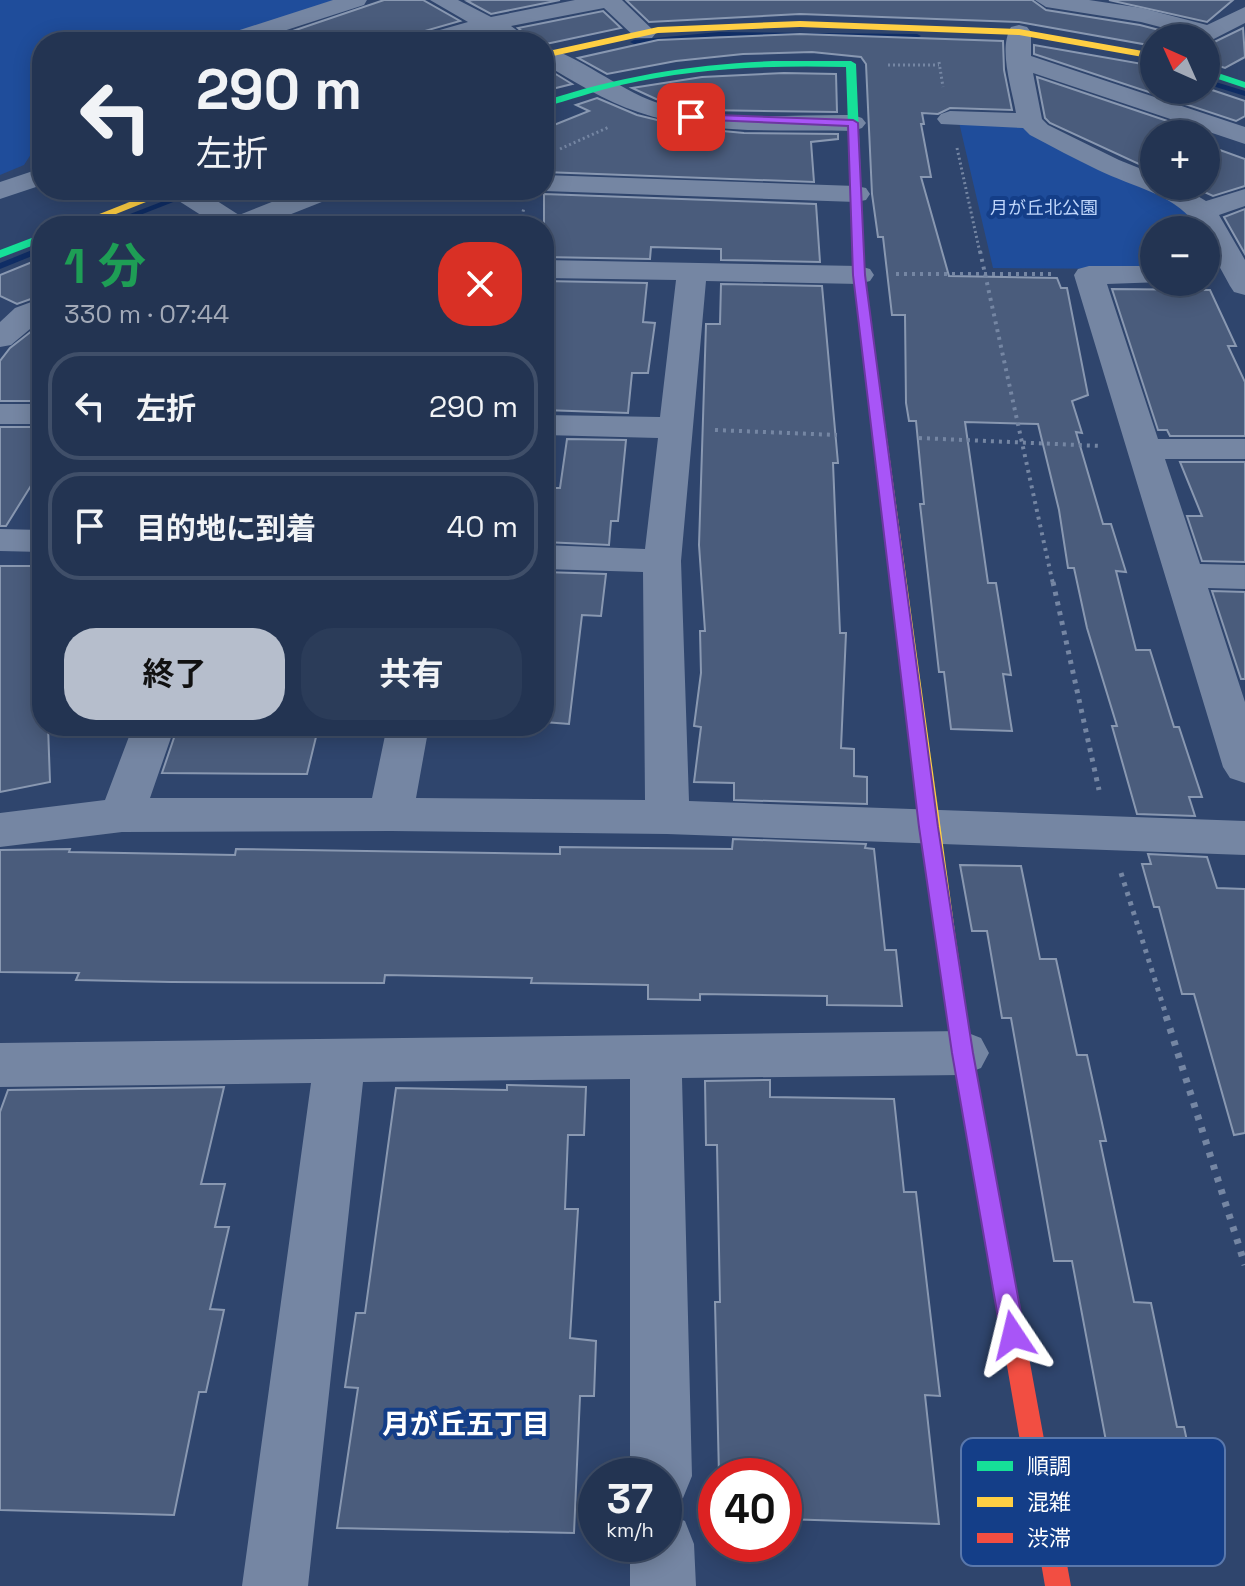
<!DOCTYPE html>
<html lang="ja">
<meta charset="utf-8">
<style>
body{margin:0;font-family:"Space Grotesk","Noto Sans JP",sans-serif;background:#2b3c59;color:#f1f3f6;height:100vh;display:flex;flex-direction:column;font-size:30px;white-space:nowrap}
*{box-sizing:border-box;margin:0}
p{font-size:26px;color:#a3aab8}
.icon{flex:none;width:44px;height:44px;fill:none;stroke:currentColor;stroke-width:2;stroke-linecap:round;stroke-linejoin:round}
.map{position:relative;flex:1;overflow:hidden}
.drawer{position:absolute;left:32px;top:216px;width:522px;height:520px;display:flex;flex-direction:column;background:#233452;border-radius:32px;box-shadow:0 4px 20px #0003,0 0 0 2px #404f69}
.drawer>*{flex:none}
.hud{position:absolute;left:32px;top:32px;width:522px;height:168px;border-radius:32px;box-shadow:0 4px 20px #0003,0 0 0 2px #404f69;background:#233452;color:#f1f3f6;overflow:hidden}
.needle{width:52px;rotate:315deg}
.tools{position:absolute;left:1140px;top:24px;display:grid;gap:16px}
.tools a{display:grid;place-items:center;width:80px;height:80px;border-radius:50%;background:#233452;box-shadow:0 4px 20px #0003,0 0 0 2px #404f69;font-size:40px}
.speed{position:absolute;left:578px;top:1458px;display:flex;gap:16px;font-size:40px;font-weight:700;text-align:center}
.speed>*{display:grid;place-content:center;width:104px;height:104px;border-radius:50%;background:#233452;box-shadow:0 4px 20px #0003,0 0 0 2px #404f69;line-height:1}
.speed small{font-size:20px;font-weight:400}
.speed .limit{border:12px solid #d22;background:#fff;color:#111}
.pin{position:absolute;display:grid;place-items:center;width:68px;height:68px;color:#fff;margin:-34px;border-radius:16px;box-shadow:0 4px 12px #0006}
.me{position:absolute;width:88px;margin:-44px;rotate:350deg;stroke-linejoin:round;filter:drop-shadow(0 0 6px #0008)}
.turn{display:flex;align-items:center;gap:28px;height:168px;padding:0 32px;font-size:36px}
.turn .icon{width:104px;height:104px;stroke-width:2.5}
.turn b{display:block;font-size:56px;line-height:68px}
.round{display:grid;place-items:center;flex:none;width:84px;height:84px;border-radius:32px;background:#2b3c59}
.summary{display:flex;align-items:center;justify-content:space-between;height:136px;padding:0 32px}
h1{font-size:48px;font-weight:700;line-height:60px;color:#1e9e55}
.action{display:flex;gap:16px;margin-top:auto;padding:16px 32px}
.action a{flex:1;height:92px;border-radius:32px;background:#b6becc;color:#111;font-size:32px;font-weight:700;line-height:92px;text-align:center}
.action a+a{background:#2b3c59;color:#f1f3f6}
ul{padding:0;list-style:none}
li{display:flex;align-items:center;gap:24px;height:108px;margin:0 16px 12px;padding:0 16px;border:4px solid #404f69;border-radius:32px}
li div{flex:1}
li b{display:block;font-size:30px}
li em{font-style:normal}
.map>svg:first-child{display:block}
</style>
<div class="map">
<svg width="1245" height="1586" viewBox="0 0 1245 1586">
<rect width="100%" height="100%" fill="#2f456d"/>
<!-- green -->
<g fill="#1f4d9b">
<polygon points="0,0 338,0 207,42 42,42 42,137 24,165 0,175"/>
<polygon points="958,118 1030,121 1164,194 1192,214 1202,230 1154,230 1154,269 993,268"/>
</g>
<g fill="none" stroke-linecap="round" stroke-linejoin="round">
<!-- stream -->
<g fill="#0f2d65" fill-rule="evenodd">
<polygon points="719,32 917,34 921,36 917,38 719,36 634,44 630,42 634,40"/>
<polygon points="1206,79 1245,91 1245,96 1206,84"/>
<polygon points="192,190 204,190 112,226 99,226"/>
<polygon points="42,246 42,252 0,269 0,263"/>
</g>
</g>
<!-- building -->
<g fill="#4a5c7c" stroke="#8998b1" stroke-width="2">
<polygon points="384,0 423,0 460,21 414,34 408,42 279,42 278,36"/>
<polygon points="473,0 560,0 491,14 467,1"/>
<polygon points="626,0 1032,0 1046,10 1140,25 1186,37 1154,38 1154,46 1019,22 800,14 649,22"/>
<polygon points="1109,0 1233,0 1207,22"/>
<polygon points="603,11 621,28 546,44 526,42 529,37 518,28"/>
<polygon points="1243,28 1245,57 1225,68 1206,62 1206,46"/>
<polygon points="800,34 1003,41 1004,70 1012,110 950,108 938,114 922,113 924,124 921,124 931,177 921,177 949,276 1057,278 1061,288 1067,288 1088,395 1072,401 1082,433 1076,432 1103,524 1111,524 1126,572 1116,571 1136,650 1150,650 1174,727 1179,727 1202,797 1189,797 1195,816 1137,814 1112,726 1117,726 1087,628 1074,568 1068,568 1059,510 1038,424 965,422 988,583 996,583 1011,675 1003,674 1012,731 951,729 944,672 939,672 920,504 924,504 916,421 909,421 906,403 905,315 892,315 883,237 878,237 872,194 866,64 861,57 812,52 743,54 676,61 607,74 578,58 658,40"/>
<polygon points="1034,45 1154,66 1154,90 1206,90 1206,88 1245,101 1245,116 1236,121 1034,54"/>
<polygon points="544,67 554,73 572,84 544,91"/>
<polygon points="784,73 836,74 837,112 703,110 656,99 632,88 702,77"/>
<polygon points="1037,77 1206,134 1154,134 1154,171 1050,123 1045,118"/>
<polygon points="597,98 637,115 690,128 744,133 838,134 838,139 811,142 814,182 544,172 544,129 589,111 576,105"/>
<polygon points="1206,145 1245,159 1245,186 1213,196 1191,186 1206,186"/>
<polygon points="544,194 816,204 820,262 721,260 721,249 651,247 650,259 544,257"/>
<polygon points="1245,209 1245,254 1224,217"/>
<polygon points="42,258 42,295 17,304 0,296 0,275"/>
<polygon points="544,281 647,283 643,322 655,323 648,373 632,373 628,413 544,410"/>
<polygon points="721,284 822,286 838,463 833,463 840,633 846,633 841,748 854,749 854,776 867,777 867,804 734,800 734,783 694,782 701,727 694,726 701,673 700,631 705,631 699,545 706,324 720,324"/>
<polygon points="1112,289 1210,290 1236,346 1228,346 1245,382 1245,436 1170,436 1167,430 1158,430"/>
<polygon points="42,323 42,401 0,401 0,361 10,348"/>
<polygon points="0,427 42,427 42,468 6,526 0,526"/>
<polygon points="567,439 626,440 618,521 611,521 609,545 544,542 544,488 560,488"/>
<polygon points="1180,462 1245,462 1245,562 1202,561 1187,516 1202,516"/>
<polygon points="0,566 42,566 42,726 48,726 50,782 0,792"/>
<polygon points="544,572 606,574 601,616 582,615 569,724 544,722"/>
<polygon points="1212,591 1245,592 1245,679 1241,679"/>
<polygon points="178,726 238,726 234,733 242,735 316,737 307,774 162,773"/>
<polygon points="733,839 866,844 865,848 874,849 885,950 896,950 902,1006 827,1005 827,996 700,994 700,1000 648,999 648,985 531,983 532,978 385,975 384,983 171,982 76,980 79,973 0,972 0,850 70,849 69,852 235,855 236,849 560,854 560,847 732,849"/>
<polygon points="1148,854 1207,857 1217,888 1245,889 1245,1133 1234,1135 1194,994 1182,994 1159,907 1154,907 1142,864 1151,864"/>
<polygon points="960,865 1021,866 1040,959 1056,959 1077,1055 1087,1055 1106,1141 1100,1141 1134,1302 1151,1303 1177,1427 1184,1427 1211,1553 1110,1551 1094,1462 1104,1463 1099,1441 1106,1441 1072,1261 1054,1261 1011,1018 1002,1018 987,931 972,931"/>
<polygon points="770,1080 770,1097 894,1099 904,1192 916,1192 940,1396 925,1395 939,1524 784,1519 784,1476 719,1476 715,1302 720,1302 717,1145 706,1145 705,1081"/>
<polygon points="507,1085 586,1087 584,1135 568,1135 565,1209 578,1209 570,1338 596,1341 594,1396 580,1396 574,1533 337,1528 358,1388 345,1387 356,1313 365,1313 396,1088 507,1090"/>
<polygon points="224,1087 201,1184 225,1184 215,1227 229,1227 210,1309 224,1310 206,1392 199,1392 174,1515 0,1510 0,1112 8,1090"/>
</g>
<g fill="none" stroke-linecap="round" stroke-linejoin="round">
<!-- path-far3 -->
<g stroke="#7586a3" stroke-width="3" stroke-dasharray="2 3" stroke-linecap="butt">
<polyline points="939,62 943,87"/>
<polyline points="888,65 939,65"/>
<polyline points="957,148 980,253"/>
<polyline points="560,149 609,127"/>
<polyline points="519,226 524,208"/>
</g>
<!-- path-far2 -->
<g stroke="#7586a3" stroke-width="4" stroke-dasharray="3 5" stroke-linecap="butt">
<polyline points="980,251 1053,584"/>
<polyline points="896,274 1054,274"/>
<polyline points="715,430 837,435"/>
<polyline points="919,438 1101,446"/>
</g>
<!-- path-far1 -->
<g stroke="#7586a3" stroke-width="5" stroke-dasharray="4 6" stroke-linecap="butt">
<polyline points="1053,582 1099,790"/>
<polyline points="1121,873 1167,1018"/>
</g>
<!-- path -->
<polyline stroke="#7586a3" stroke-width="7" stroke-dasharray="5 8" stroke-linecap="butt" points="1166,1016 1245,1265"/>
<!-- street -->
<g fill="#7586a3" fill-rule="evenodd">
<polygon points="333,0 367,0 364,5 249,42 214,42 218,37"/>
<polygon points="430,0 458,0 491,17 575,0 622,0 656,33 652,38 636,38 604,8 511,26 526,37 522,42 506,42 486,32 449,42 411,42 415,37 468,22"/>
<polygon points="1035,0 1089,0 1142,8 1207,25 1245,7 1245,23 1206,43 1206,38 1188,38 1191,35 1141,22 1046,7"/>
<path d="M1019,25l8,2 4,5v24l214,71v17l-212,-71 9,46 6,6 71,35 35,14v12h27l25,15 39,-12v17l-26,9 26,45v35l-11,-3 -4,-6 -24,-44v-12h-7c-19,-35 -67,-43 -101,-60 -23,-11 -45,-23 -68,-35l-7,-7 -82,-4 -4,-5 4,-5 9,-3 66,2c-4,-24 -18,-64 -5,-86z"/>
<path d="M544,47c34,8 74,42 111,55 61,21 135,12 198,13l9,3 4,5 -4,5 -9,3c-71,-2 -148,5 -215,-19 -34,-11 -64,-31 -94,-48z"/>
<polygon points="42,168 42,185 0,199 0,182"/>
<polygon points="544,175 856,186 866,188 870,194 866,200 856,202 544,191 539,190 544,190"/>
<path d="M109,190h35l4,6 -4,6c-14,3 -27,0 -35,-12z"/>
<polygon points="167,190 200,190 239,215 302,190 341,190 337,196 261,226 218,226 171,196"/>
<polygon points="544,260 859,266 870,269 874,275 870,281 859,284 706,281 681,561 689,801 1245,821 1245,855 667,834 391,831 122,832 0,847 0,813 105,800 133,726 175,726 150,798 372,798 387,726 429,726 416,798 645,800 643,572 544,569 544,545 645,549 658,438 544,435 544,415 660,417 676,280 544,278"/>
<polygon points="1089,266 1154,266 1154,282 1162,282 1107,284 1158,439 1245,439 1245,459 1165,459 1200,564 1245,565 1245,589 1208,588 1245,702 1245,783 1230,778 1223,767 1074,275 1078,269"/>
<polygon points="42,298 42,319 11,345 0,347 0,322 15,308"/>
<rect x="0" y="404" width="42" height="20"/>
<polygon points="0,529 42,530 42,552 0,551"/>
<polygon points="963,1031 981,1038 989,1053 981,1068 963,1075 682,1078 692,1476 683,1498 664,1506 664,1476 630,1476 630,1079 363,1082 308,1586 242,1586 311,1083 0,1087 0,1043"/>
<polygon points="664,1513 685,1521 694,1544 696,1586 630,1586 630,1544 664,1544"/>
</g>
<!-- fast -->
<g fill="#16e098" fill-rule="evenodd">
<path d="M773,61h78l5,3 9,211 22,163 -2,3 -5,1 -7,-4 -20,-163 -7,-208c-76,-2 -151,1 -225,18 -26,6 -51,15 -77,22v-6c75,-25 150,-37 229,-40z"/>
<polygon points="1206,69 1245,82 1245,88 1206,75"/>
<polygon points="42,234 42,242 0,258 0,250"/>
</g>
<!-- slow -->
<g fill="#ffcf43" fill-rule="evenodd">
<polygon points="800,21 1019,29 1154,53 1154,59 1019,35 800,27 658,33 544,58 544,52 658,27"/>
<polygon points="160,190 176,190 86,226 69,226"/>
<polygon points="880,434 887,438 955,932 952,937 945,940 938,937 935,932 873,438"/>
</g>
<!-- jam -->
<polygon fill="#f24e42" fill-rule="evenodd" points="945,924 952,927 955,932 973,1053 1071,1586 1045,1586 953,1053 935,932 938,927"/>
</g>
<!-- route -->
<polygon fill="#a855f7" stroke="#6d37a1" stroke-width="2" points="691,114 853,120 858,123 865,275 938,827 973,1053 1025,1335 1022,1344 1013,1347 1005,1344 1001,1335 952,1053 919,827 853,275 848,126 687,119 687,115"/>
<g text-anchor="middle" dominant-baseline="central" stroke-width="8" stroke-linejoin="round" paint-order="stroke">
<!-- far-park labels -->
<g font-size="18" fill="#bfd6fb" stroke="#143e88">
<text x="1044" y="207">月が丘北公園</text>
</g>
<!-- near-neighbourhood labels -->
<g font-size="28" font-weight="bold" fill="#fff" stroke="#143e88">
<text x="466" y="1424">月が丘五丁目</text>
</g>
</g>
<!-- legend -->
<rect x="961" y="1438" width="264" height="128" rx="12" fill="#143e88" stroke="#5a78ac" stroke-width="2"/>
<rect x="977" y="1461" width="36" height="10" fill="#16e098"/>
<rect x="977" y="1497" width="36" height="10" fill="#ffcf43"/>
<rect x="977" y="1533" width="36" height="10" fill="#f24e42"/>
<g font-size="22" fill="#fff">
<text x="1027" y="1474">順調</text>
<text x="1027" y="1510">混雑</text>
<text x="1027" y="1546">渋滞</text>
</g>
</svg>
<div class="tools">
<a><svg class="needle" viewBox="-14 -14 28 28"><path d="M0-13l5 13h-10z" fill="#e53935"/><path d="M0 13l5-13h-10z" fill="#a3aab8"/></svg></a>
<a>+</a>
<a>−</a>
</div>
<div class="speed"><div>37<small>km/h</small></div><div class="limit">40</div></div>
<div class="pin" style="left:691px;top:117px;background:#d93025"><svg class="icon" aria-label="arrive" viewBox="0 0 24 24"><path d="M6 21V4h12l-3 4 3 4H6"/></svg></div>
<svg class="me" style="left:1013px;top:1335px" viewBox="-20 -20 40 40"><path d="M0-17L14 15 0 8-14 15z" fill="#a855f7" stroke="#fff" stroke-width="4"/></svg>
<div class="hud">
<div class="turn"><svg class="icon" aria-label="left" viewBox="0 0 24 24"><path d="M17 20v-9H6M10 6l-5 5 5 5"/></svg><div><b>290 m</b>左折</div></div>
</div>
<section class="drawer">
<div class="summary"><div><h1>1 分</h1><p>330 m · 07:44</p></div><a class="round" style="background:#d93025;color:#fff"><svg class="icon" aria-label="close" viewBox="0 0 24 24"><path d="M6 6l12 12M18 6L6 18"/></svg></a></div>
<ul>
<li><svg class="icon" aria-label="left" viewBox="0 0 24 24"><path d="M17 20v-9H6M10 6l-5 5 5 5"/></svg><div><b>左折</b></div><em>290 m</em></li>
<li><svg class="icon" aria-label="arrive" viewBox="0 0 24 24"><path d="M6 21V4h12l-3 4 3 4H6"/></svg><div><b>目的地に到着</b></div><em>40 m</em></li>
</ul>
<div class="action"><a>終了</a><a>共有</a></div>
</section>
</div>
